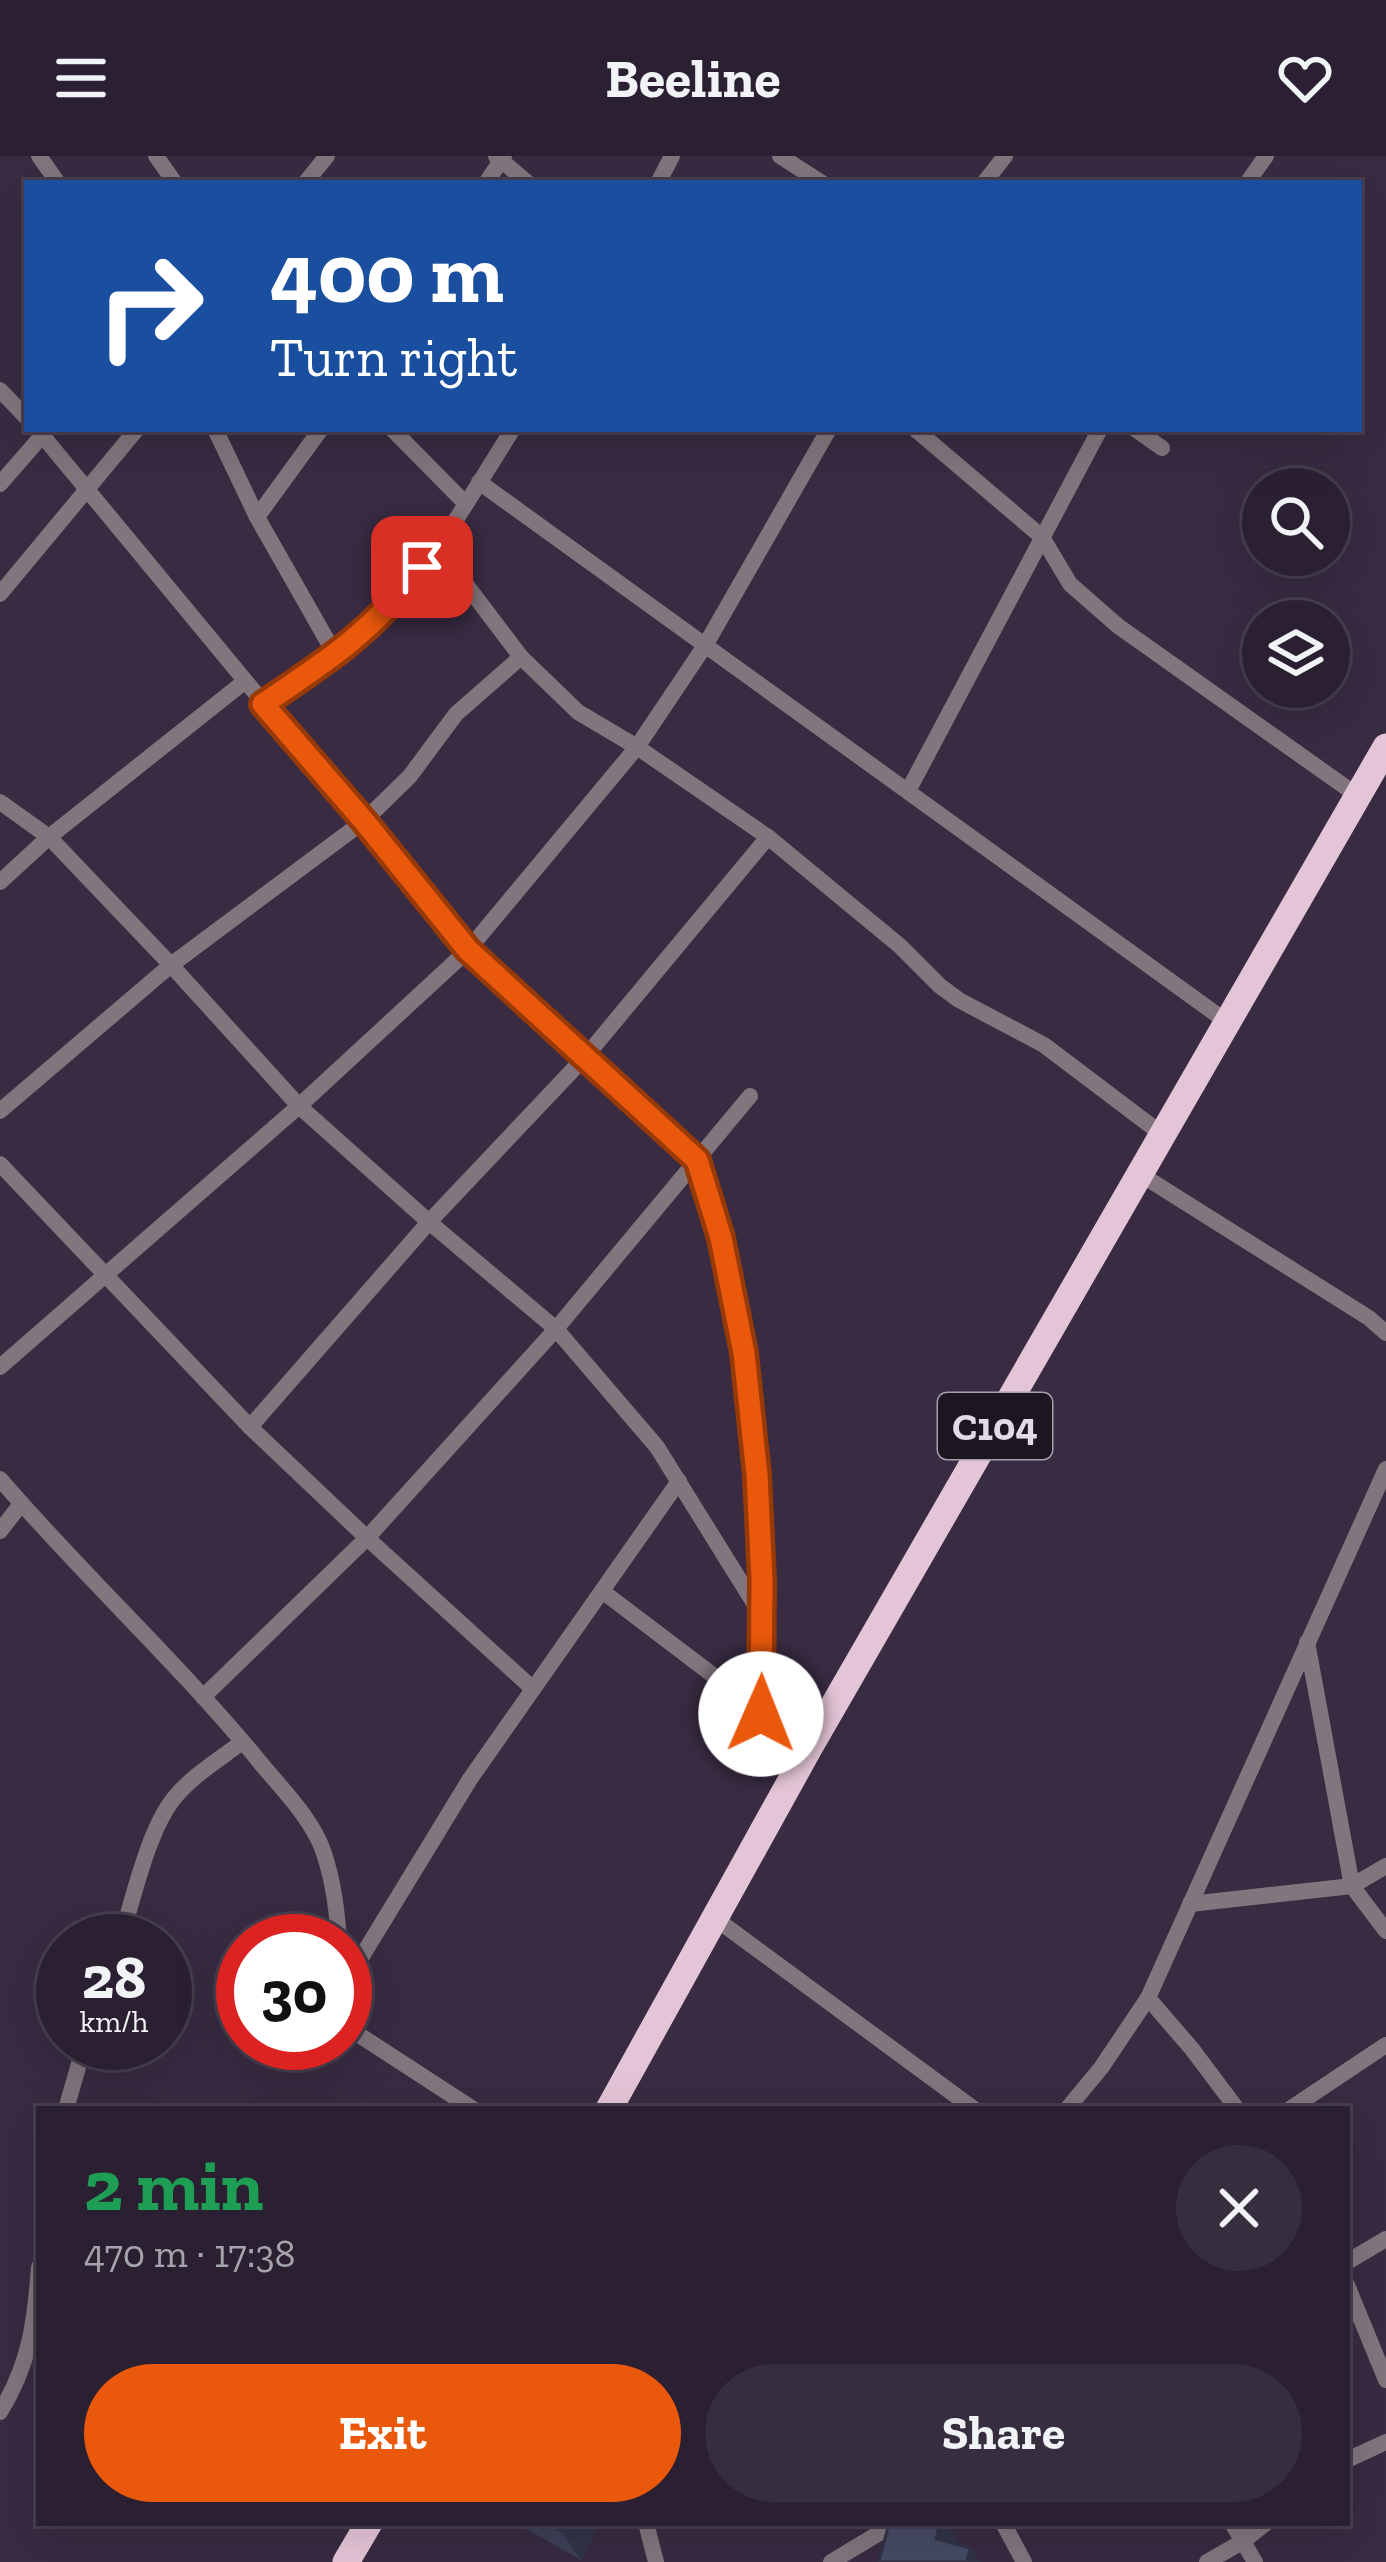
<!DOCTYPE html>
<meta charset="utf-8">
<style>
body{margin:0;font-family:"Zilla Slab",serif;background:#362d3e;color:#f1f3f6;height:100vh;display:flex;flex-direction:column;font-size:45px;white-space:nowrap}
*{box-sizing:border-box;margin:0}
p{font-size:39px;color:#a5a3ac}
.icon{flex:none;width:66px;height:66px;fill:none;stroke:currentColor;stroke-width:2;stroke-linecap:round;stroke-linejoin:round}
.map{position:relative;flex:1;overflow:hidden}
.details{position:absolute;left:36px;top:1950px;width:1314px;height:420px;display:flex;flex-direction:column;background:#2a2032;border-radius:0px;box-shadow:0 12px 48px #0002,0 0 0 3px #463e4d}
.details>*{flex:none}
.hud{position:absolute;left:24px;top:24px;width:1338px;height:252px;border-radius:0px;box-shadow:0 12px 48px #0002,0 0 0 3px #463e4d;background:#1a4fa0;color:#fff;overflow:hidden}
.tools{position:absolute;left:1242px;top:312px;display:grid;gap:24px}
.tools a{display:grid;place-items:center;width:108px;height:108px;border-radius:50%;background:#2a2032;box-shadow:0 12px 48px #0002,0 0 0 3px #463e4d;font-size:60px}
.speed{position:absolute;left:36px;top:1758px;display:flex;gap:24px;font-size:60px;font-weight:700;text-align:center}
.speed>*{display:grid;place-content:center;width:156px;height:156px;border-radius:50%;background:#2a2032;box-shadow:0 12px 48px #0002,0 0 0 3px #463e4d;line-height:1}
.speed small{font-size:30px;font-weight:400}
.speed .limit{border:18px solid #d22;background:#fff;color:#111}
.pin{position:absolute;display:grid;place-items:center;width:102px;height:102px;color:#fff;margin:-51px;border-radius:24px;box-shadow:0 6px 18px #0006}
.me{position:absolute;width:132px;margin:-66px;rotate:1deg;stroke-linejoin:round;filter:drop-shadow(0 0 9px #0008)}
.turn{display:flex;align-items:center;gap:42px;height:252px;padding:0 48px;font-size:54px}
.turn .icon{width:156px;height:156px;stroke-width:2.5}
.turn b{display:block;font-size:84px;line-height:102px}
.round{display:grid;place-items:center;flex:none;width:126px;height:126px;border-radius:63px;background:#362d3e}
.headline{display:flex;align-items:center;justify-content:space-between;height:204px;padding:0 48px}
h1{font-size:72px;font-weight:800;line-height:90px;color:#1e9e55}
.button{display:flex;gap:24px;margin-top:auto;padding:24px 48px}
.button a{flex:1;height:138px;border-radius:72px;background:#ea580c;color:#fff;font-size:48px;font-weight:800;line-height:138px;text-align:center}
.button a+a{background:#362d3e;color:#f1f3f6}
header{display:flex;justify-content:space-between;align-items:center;height:156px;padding:0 48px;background:#2a2032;font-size:54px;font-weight:800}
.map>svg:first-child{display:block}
</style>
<header><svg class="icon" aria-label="menu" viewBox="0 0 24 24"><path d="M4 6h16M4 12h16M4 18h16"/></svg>Beeline<svg class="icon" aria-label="heart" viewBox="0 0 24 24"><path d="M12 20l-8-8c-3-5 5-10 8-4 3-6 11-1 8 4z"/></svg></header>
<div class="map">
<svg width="1386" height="2406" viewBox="0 0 1386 2406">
<rect width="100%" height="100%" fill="#382b42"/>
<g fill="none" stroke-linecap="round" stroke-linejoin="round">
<!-- minor -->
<g stroke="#82757d" stroke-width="16">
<polyline points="39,0 58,27"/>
<polyline points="156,0 175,27"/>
<polyline points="496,0 528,27"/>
<polyline points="780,0 822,27"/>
<polyline points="305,27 327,0"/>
<polyline points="486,27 504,0"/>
<polyline points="658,27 672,0"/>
<polyline points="984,27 1005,0"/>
<polyline points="1247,27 1266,0"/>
<polyline points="0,234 27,262"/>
<polyline points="37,273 468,794 697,1004 721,1082 744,1197 757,1319 762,1424 761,1558"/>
<polyline points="215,273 257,361"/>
<polyline points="321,273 257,361 336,500"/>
<polyline points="392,273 465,347"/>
<polyline points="915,273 1042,381 1070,428 1118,470 1358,640"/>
<polyline points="1135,273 1162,292"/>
<polyline points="479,326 1227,866"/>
<polyline points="0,328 47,274"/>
<polyline points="437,390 521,501 578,556 637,591 768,681 900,790 940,830 959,844 1044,889 1163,979"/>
<polyline points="0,438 137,273"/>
<path d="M263,548c33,-22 70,-43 100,-70 63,-56 105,-135 150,-205"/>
<polyline points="908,635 1100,273"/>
<polyline points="0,646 49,681 171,809 299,950 429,1066 556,1173 657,1291 762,1460"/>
<polyline points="0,726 49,681 244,526"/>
<polyline points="0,955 171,809 364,665 410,620 456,558 521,501"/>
<polyline points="0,1008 250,1271 367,1382 532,1532"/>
<polyline points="1140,1018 1369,1162 1386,1177"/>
<polyline points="0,1211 299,950 468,794 637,591 706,488 829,273"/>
<polyline points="250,1271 429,1066 586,900 768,681"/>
<path d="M0,1323c82,95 174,180 254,276 22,28 51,55 66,88 13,31 17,65 19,98"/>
<polyline points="0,1375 21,1348"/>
<polyline points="602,1435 809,1592"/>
<polyline points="1307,1486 1352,1730 1386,1775"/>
<polyline points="203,1541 367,1382 556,1173 750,940"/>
<polyline points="1190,1748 1352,1730 1386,1710"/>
<polyline points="716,1763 974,1953"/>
<path d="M120,1785c13,-41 28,-112 55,-144 18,-22 45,-38 67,-55"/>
<polyline points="345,1828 470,1623 679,1325"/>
<polyline points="345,1866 350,1873 473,1953"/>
<polyline points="66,1953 85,1887"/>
<polyline points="1067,1953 1101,1912 1148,1842"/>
<polyline points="1237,1953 1192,1893 1148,1842 1386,1313"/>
<polyline points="1290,1953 1386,1889"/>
<polyline points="1347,2106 1386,2083"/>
<polyline points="1347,2129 1386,2224"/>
<path d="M0,2256c30,-48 35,-91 39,-145"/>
<polyline points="1347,2304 1386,2286"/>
<polyline points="646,2367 656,2406"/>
<polyline points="1003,2367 1024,2406"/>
<polyline points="1232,2367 1255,2406"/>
<polyline points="831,2406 896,2367"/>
<polyline points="1207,2406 1242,2386 1266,2367"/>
</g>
<!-- trunk -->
<g stroke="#e4c5d7" stroke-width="27">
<polyline points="609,1953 809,1592 1386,591"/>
<polyline points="346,2406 369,2367"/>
</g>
</g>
<!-- wall -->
<polygon fill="#3c4057" points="516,2367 599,2367 581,2404"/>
<!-- shaded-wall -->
<g fill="#313447">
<polygon points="565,2367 599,2367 581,2404 561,2375"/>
<polygon points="940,2367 945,2367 961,2390 936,2383"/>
<polygon points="970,2392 980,2406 967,2406"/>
</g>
<!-- building -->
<g fill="#464b65" stroke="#313447" stroke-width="3">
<polygon points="546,2367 565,2367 561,2375"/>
<polygon points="889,2367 940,2367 936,2383 970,2392 967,2406 879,2406"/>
</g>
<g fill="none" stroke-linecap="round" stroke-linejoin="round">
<defs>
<path id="route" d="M422,411c-49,64 -93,93 -159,137l101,117 104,129 229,210 24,78 23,115 13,122 5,105 -1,134"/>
</defs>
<!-- route casing -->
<use href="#route" stroke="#983908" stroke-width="30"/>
<!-- route -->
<use href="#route" stroke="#ea580c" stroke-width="21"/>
</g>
<g text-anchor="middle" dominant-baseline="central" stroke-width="9" stroke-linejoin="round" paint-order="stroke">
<!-- shield labels -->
<rect fill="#1c1621" stroke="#a79fad" stroke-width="3" x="938" y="1237" width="114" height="66" rx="9"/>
<g font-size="39" font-weight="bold" fill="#e2dae9">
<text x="995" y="1270">C104</text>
</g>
</g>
</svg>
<div class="tools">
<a><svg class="icon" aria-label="search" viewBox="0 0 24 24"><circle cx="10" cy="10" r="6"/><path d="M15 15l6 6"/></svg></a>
<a><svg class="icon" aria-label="layers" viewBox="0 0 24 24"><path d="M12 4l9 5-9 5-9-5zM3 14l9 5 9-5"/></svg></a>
</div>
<div class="speed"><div>28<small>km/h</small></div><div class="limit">30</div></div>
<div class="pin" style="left:422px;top:411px;background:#d93025"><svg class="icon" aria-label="arrive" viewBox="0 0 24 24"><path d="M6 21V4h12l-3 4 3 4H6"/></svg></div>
<svg class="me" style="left:761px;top:1558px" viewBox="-20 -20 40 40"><circle r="19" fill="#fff"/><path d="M0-13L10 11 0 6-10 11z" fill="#ea580c"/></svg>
<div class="hud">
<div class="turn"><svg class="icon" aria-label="right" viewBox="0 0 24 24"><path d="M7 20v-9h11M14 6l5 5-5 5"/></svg><div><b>400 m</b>Turn right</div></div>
</div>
<section class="details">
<div class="headline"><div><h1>2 min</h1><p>470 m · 17:38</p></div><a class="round"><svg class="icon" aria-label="close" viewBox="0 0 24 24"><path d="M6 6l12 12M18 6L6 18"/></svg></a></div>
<div class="button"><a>Exit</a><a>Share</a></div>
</section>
</div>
